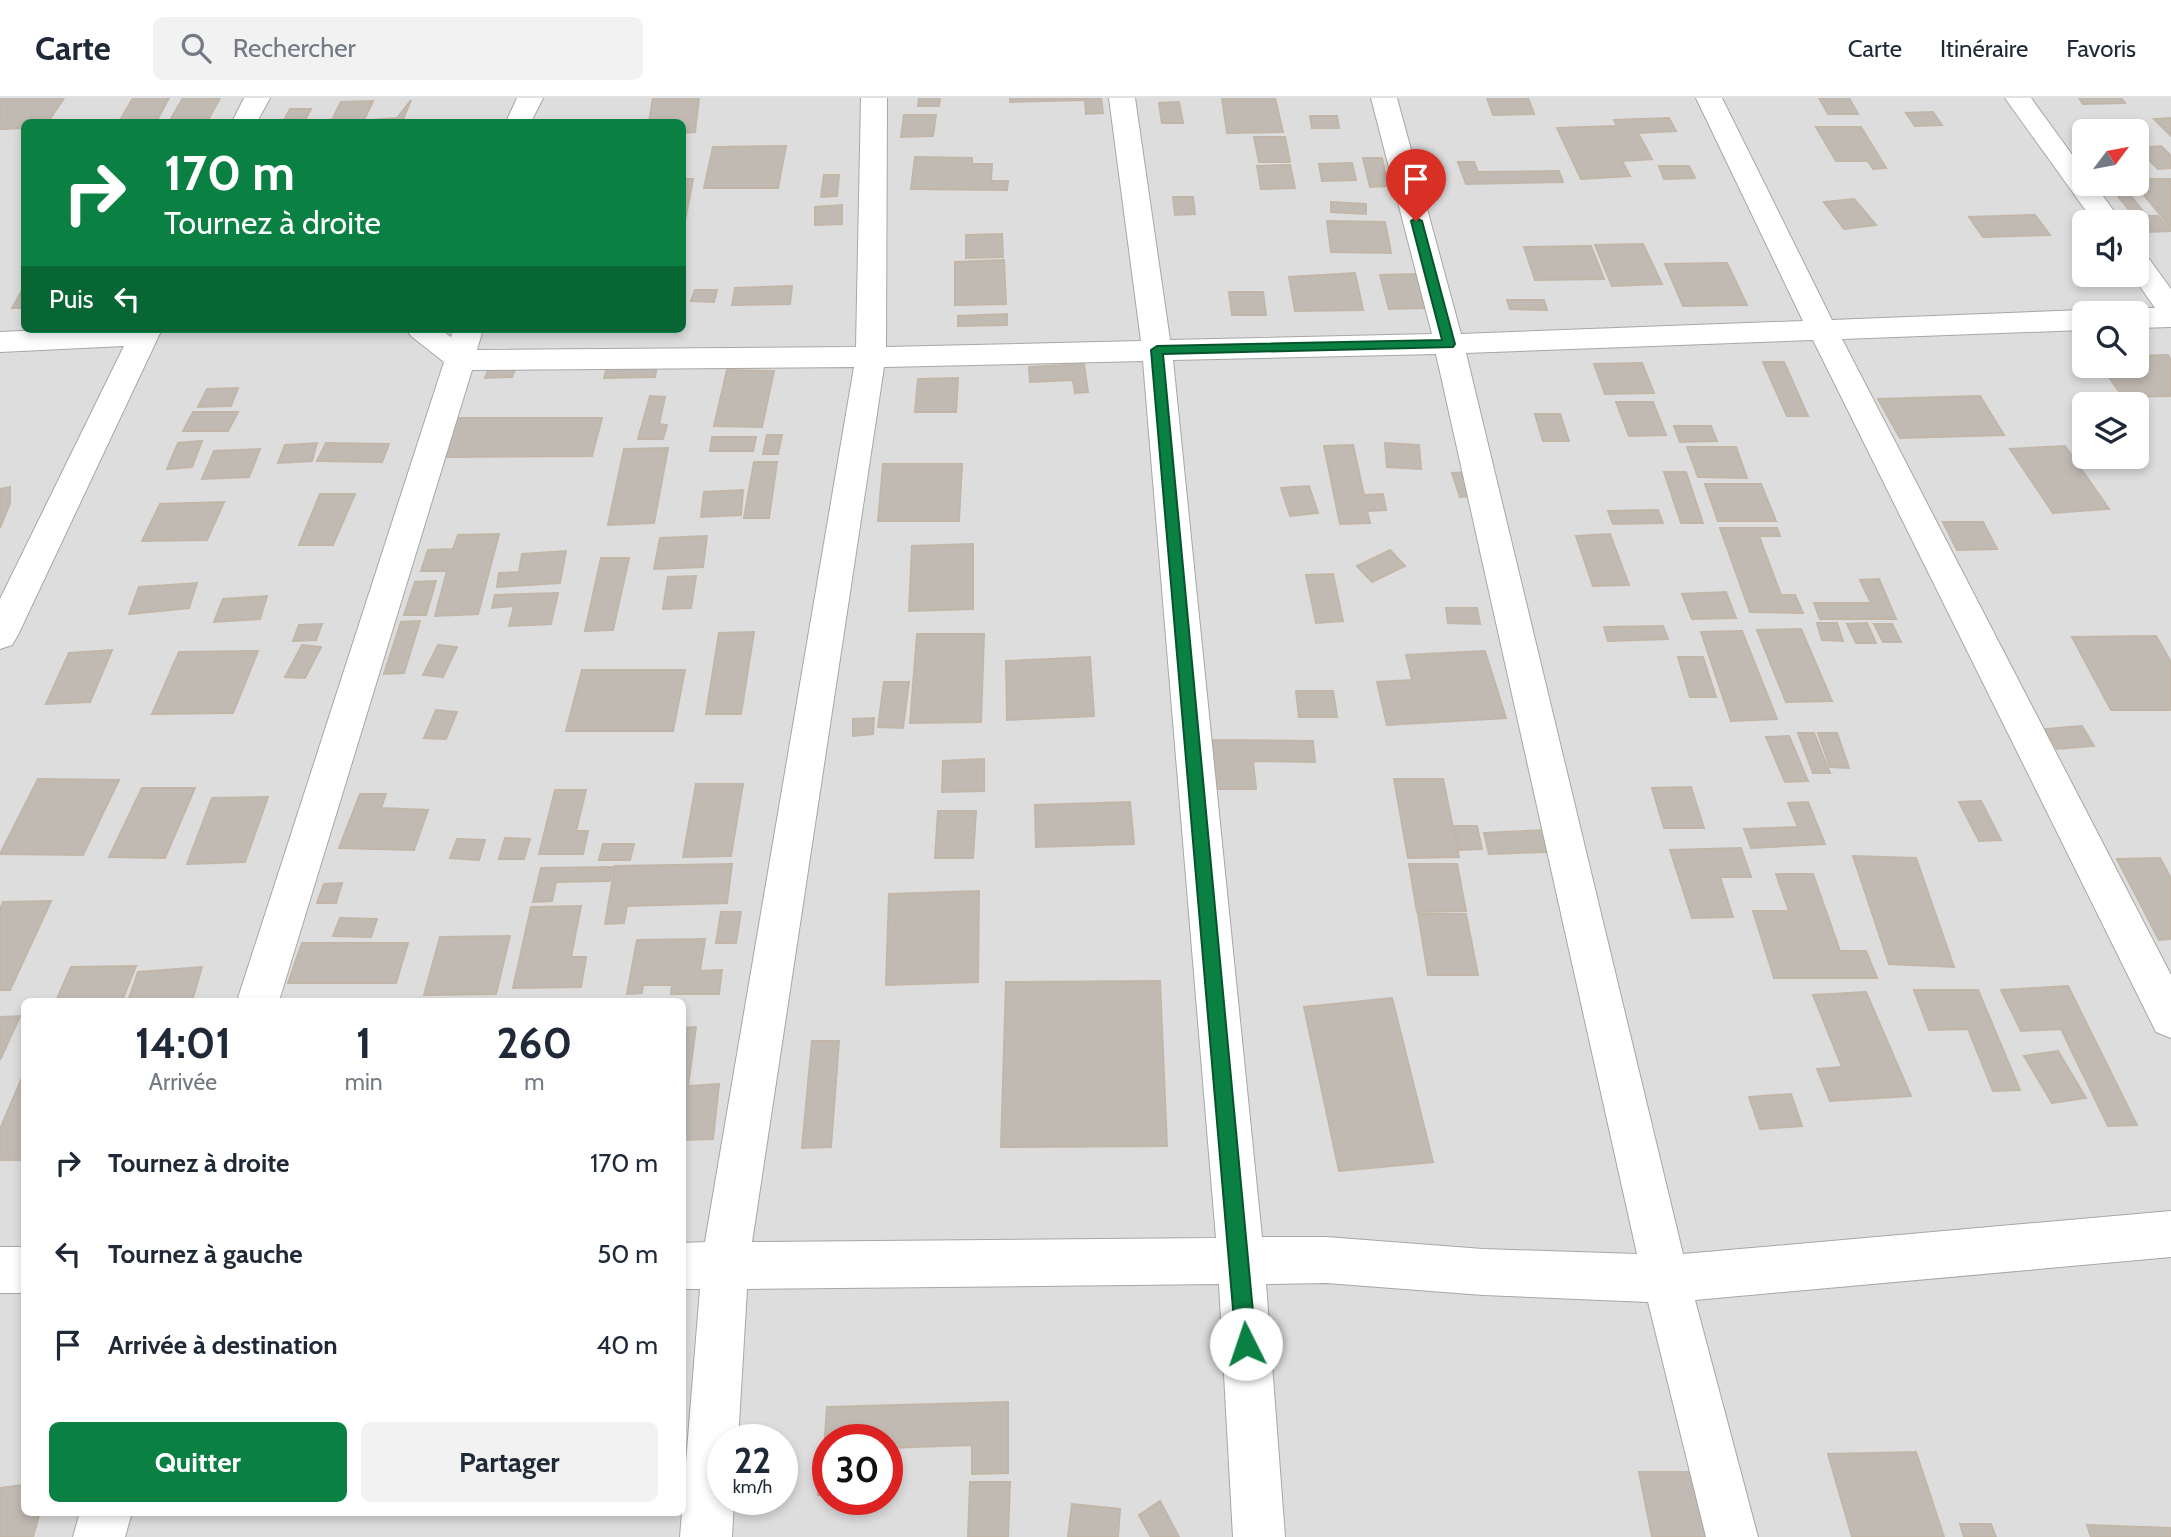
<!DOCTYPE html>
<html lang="fr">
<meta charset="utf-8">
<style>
body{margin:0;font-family:Cabin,sans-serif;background:#f2f2f3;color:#1f2937;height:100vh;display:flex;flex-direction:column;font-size:26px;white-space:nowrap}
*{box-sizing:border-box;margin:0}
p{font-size:23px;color:#747a83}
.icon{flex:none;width:38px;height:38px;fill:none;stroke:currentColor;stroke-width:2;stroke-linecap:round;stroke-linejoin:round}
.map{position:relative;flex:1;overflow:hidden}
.drawer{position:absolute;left:21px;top:900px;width:665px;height:518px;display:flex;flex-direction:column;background:#fff;border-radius:10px;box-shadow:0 4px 10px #0003}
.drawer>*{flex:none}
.banner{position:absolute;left:21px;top:21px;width:665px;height:214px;border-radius:10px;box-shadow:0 4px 10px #0003;background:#0b8043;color:#fff;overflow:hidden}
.needle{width:46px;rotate:58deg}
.buttons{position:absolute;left:2072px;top:21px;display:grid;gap:14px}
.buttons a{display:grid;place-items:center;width:77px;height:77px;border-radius:10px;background:#fff;box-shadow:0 4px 10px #0003;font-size:35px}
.speed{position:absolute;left:707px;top:1326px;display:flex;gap:14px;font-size:35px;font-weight:700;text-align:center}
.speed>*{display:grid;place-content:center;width:91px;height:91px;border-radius:50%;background:#fff;box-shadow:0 4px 10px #0003;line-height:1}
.speed small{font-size:18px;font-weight:400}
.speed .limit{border:10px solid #d22;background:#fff;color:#111}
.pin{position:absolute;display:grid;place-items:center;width:60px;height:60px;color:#fff;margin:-72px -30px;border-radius:50% 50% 50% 0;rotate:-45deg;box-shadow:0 0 7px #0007}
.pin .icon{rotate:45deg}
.me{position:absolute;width:77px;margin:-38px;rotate:356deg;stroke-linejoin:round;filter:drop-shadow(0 0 5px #0008)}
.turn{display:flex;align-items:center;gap:24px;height:147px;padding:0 28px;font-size:32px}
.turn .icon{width:91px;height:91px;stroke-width:2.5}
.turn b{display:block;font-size:49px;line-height:60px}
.then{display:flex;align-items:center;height:66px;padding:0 28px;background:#0003;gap:14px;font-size:26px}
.eta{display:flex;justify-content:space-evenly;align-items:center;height:119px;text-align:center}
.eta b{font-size:42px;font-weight:700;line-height:49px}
.action{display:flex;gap:14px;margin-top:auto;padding:14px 28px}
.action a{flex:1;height:80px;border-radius:10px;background:#0b8043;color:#fff;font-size:28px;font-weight:700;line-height:80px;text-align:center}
.action a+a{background:#f2f2f3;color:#1f2937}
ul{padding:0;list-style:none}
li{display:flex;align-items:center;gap:21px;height:91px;padding:0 28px}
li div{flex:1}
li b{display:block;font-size:26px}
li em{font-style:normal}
header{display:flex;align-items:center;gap:42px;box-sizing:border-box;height:98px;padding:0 35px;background:#fff;border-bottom:2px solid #e0e1e3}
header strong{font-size:33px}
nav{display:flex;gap:38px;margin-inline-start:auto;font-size:24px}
.search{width:490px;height:63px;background:#f2f2f3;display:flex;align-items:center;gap:18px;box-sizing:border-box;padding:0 24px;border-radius:10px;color:#747a83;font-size:26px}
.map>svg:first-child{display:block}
</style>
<header>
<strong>Carte</strong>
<div class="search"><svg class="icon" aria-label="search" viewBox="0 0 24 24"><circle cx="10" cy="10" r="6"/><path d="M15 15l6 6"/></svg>Rechercher</div>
<nav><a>Carte</a><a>Itinéraire</a><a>Favoris</a></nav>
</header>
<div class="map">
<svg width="2171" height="1439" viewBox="0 0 2171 1439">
<rect width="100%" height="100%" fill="#f0eee7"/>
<!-- residential -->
<path fill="#dedddd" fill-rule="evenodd" d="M0,0h2171v1439h-2171zM24,24h658v207h-658zM2084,33h53v53h-53zM2084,124h53v53h-53zM2084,215h53v53h-53zM2084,306h53v53h-53zM24,903h658v511h-658zM723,1342h59v60h-59zM828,1342h59v60h-59z"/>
<!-- building -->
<g fill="#c1bab3" stroke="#c2b6a9" stroke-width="2">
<polygon points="0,0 64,0 48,24 24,24 24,30 0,31"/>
<polygon points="133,0 169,0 156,24 119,24"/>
<polygon points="183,0 220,0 207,24 169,24"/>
<polygon points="653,0 699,0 695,34 682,35 682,24 649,24"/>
<polygon points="919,0 940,0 939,8 918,8"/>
<polygon points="1010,0 1101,0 1103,15 1086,16 1085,2 1010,4"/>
<polygon points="1222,0 1275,0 1283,34 1227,35"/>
<polygon points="1487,0 1528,0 1534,16 1493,17"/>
<polygon points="1819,0 1849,0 1858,16 1828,16"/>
<polygon points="2079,0 2121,0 2125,5 2083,6"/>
<polygon points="411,2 402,24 370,24 371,22 397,20"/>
<polygon points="373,3 363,24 331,24 341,4"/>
<polygon points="1179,4 1183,25 1162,25 1159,5"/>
<polygon points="290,11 311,11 304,24 283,24"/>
<polygon points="1933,14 1942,27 1915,28 1906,15"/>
<polygon points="904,17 936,17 933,38 901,39"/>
<polygon points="1310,18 1337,18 1339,30 1312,30"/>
<polygon points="1669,20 1676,33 1638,35 1652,61 1622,63 1630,78 1581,81 1557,30 1617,28 1614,22"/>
<polygon points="2171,20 2171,38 2154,21"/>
<polygon points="1816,29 1861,29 1886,70 1873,71 1868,63 1836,63"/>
<polygon points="1254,39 1285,39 1290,64 1259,64"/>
<polygon points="786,48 778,90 704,90 713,49"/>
<polygon points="2161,48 2171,58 2171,70 2158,71 2137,50"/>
<polygon points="915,59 972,60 972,66 992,66 991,83 1008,83 1007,92 911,91"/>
<polygon points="1363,60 1382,60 1388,88 1370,89"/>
<polygon points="1458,64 1474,64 1478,74 1559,73 1563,84 1466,86"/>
<polygon points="1352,65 1356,82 1322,83 1319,66"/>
<polygon points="1290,67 1295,90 1261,91 1257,68"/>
<polygon points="1659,68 1689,68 1695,80 1664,81"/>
<polygon points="1405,69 1430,69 1435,91 1411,91"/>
<polygon points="824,77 839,77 837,98 821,99"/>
<polygon points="682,81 693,81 682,139"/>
<polygon points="2137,81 2171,81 2171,130 2135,86"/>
<polygon points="2108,86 2121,86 2147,118 2158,118 2171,133 2147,134"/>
<polygon points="1173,99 1193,99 1195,116 1175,117"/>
<polygon points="1854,101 1876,127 1844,131 1824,104"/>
<polygon points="1331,104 1366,106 1366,116 1331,114"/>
<polygon points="842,107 842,126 815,127 815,109"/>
<polygon points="2035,117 2050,137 1983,139 1969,119"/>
<polygon points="1327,123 1385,124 1391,155 1331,154"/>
<polygon points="1002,136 1003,159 966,160 966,137"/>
<polygon points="1643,146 1662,186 1612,188 1595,147"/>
<polygon points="1591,148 1604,181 1535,182 1524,149"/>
<polygon points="1004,162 1006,206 955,207 955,164"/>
<polygon points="1727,165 1747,207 1683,208 1665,166"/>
<polygon points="1355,175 1363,212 1295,213 1289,179"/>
<polygon points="1417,176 1427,210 1389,211 1380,177"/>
<polygon points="792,188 790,206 732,207 735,190"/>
<polygon points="24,189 24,210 12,210"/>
<polygon points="695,192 717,192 714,204 691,203"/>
<polygon points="1229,194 1263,194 1266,217 1232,217"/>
<polygon points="1507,202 1544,202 1547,212 1510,211"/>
<polygon points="1007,216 1007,227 958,228 958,218"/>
<polygon points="2168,257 2171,262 2171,298 2123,299 2101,268 2137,268 2137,258"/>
<polygon points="658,262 655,279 604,280 608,264"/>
<polygon points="1763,264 1784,264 1808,318 1787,318"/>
<polygon points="1642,265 1654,295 1605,296 1594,266"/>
<polygon points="1084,266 1088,294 1075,295 1073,282 1030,284 1029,269"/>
<polygon points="515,271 512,279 485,280 488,272"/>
<polygon points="727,272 774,273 762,329 714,328"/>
<polygon points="958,280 956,314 915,314 918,281"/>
<polygon points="238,290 231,308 198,309 207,291"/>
<polygon points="650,298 665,299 659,326 667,327 663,341 638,341"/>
<polygon points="1980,298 2004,337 1900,340 1878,301"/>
<polygon points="1616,304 1653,304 1666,337 1629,338"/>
<polygon points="193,314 238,314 228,333 183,333"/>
<polygon points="1535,316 1560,316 1569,343 1543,343"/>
<polygon points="457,320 602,320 592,358 443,359"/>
<polygon points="1674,328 1711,328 1717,343 1680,344"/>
<polygon points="767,337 782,337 778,356 763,356"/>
<polygon points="712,339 756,339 753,353 710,353"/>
<polygon points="202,343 192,369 167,371 178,345"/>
<polygon points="317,345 312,363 278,365 285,347"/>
<polygon points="326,345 389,346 382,364 317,363"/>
<polygon points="1385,345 1419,347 1421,371 1387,369"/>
<polygon points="1353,347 1364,397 1383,396 1386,412 1367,413 1370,425 1340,426 1324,348"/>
<polygon points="2065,348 2109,411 2053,415 2010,351"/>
<polygon points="1687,349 1736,349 1747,380 1698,379"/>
<polygon points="668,350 654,425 608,427 624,351"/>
<polygon points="260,351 249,379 202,381 214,353"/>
<polygon points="754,364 777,364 769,420 744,420"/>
<polygon points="883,366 962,366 959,423 878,423"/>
<polygon points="1466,374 1474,398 1460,399 1452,375"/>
<polygon points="1664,374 1686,374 1703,425 1681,425"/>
<polygon points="1705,386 1761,386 1776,423 1718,423"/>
<polygon points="1309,388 1318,415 1290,418 1281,390"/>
<polygon points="10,389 10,405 0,430 0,391"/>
<polygon points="743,392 741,417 701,419 704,394"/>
<polygon points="320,396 355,396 333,447 299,447"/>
<polygon points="224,404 207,442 142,443 160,406"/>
<polygon points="1658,412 1663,425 1613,426 1608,413"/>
<polygon points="1943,424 1983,424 1997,451 1957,452"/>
<polygon points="1720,430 1777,430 1780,438 1759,438 1781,497 1795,497 1803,515 1750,514"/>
<polygon points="499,436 478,516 435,518 447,473 421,473 428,452 453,451 458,437"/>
<polygon points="1610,436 1629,487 1593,488 1576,438"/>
<polygon points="707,438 703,469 654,471 660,440"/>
<polygon points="973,446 973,511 909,513 912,448"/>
<polygon points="1390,452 1405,468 1372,484 1357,468"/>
<polygon points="566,453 560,485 497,489 499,475 519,474 522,456"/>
<polygon points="601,460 629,460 613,532 585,533"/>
<polygon points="1333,476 1343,523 1316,525 1306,477"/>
<polygon points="696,478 691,510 663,511 668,479"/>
<polygon points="1879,481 1896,521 1820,521 1814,505 1871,505 1860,482"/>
<polygon points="436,483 426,517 404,517 415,484"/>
<polygon points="197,485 189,510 129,516 139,489"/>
<polygon points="1726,494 1736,520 1692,521 1682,496"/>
<polygon points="558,495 551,526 509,528 514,508 492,510 495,497"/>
<polygon points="267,498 260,521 214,524 223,501"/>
<polygon points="1446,510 1477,510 1480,526 1448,525"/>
<polygon points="420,523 404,575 384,576 401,524"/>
<polygon points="1817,525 1837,525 1843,543 1822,542"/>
<polygon points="1867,525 1876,545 1856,545 1847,526"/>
<polygon points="322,526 316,542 293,543 299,527"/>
<polygon points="1874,526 1892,526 1901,544 1883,544"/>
<polygon points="1663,528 1668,541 1608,543 1604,529"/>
<polygon points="1801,531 1832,603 1786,604 1757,532"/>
<polygon points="1742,533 1777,621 1731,623 1701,534"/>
<polygon points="754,534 741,616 706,616 719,535"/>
<polygon points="917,536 984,536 981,624 910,625"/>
<polygon points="2156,538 2171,564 2171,612 2111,612 2072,539"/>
<polygon points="302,547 321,549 305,580 285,579"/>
<polygon points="438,547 457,549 443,579 423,577"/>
<polygon points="112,552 90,604 46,606 69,555"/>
<polygon points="258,553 233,615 152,616 179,554"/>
<polygon points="1485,553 1506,620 1387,627 1377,584 1412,582 1406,557"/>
<polygon points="1090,559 1094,618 1007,622 1006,563"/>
<polygon points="1678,559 1703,559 1716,599 1690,599"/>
<polygon points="582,572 685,572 673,633 566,633"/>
<polygon points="884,584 909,584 903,630 878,629"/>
<polygon points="1296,593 1333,593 1337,619 1299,619"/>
<polygon points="436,612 457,614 446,641 424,640"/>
<polygon points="874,620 873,636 853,638 853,621"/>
<polygon points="2082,628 2094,648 2057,651 2045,631"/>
<polygon points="1798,635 1814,635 1830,675 1813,675"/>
<polygon points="1818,635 1837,635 1849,670 1830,669"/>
<polygon points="1789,638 1808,683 1785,684 1766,639"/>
<polygon points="1209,642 1313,643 1315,664 1253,663 1256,691 1212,691"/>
<polygon points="984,661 984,693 942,694 943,663"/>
<polygon points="38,681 119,682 83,757 0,756"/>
<polygon points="1394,681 1443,681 1459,759 1408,760"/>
<polygon points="696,686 743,686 731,758 683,759"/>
<polygon points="1691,689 1704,730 1664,730 1652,690"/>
<polygon points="142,690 195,690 165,760 109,759"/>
<polygon points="555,692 586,692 576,733 588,733 583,756 539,756"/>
<polygon points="360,696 386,696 381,710 428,712 414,752 339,750"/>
<polygon points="268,699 245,764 187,766 212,700"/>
<polygon points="1981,703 2001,742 1979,743 1959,704"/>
<polygon points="1130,704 1134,746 1036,749 1035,707"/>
<polygon points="1808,704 1825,746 1751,750 1744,731 1798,729 1788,705"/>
<polygon points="938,713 976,713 973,760 935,760"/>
<polygon points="1454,728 1477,728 1482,751 1459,752"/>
<polygon points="1567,731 1573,753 1489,756 1484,735"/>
<polygon points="505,740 530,741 524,761 499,761"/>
<polygon points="457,741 485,742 479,762 450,760"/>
<polygon points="603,746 634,746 630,762 599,762"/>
<polygon points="1741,750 1751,779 1720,779 1733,819 1692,820 1670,752"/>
<polygon points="1853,758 1916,760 1954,869 1889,866"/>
<polygon points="2160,760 2171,780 2171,841 2159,842 2117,761"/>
<polygon points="732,766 727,805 627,808 624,825 605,826 615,768"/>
<polygon points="1409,766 1457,766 1466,813 1417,814"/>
<polygon points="613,769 610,783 556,784 552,803 533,804 541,770"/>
<polygon points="1776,776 1813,776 1840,853 1866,853 1877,880 1774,880 1753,813 1789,813"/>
<polygon points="342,785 336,805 317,805 324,786"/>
<polygon points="979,793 978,884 886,887 889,796"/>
<polygon points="51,803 10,892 0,892 0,811 3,804"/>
<polygon points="581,808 571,859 586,859 581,889 513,890 531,809"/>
<polygon points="721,814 741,814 736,845 716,845"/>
<polygon points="1418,816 1466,816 1478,877 1428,877"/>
<polygon points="340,820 377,821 371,839 333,838"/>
<polygon points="510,838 496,896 424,897 440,839"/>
<polygon points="705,841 700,873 722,872 719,896 671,896 672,887 643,887 642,895 627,896 637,842"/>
<polygon points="302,845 408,845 396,885 288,885"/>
<polygon points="136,868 122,903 56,903 71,869"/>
<polygon points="202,869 192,903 128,903 138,874"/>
<polygon points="1160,883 1167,1048 1001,1049 1006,884"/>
<polygon points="2068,888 2137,1027 2108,1028 2061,931 2021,933 2001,892"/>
<polygon points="1914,892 1978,892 2020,992 1993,993 1968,931 1929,932"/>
<polygon points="1866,894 1911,998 1830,1003 1817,971 1842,969 1813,897"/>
<polygon points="1392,900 1433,1064 1339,1073 1304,909"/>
<polygon points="20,918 0,962 0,919"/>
<polygon points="696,929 688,988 719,986 713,1041 682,1042 682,930"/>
<polygon points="812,943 839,943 831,1049 802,1050"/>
<polygon points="2058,953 2086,1000 2052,1005 2024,958"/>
<polygon points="24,975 24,1062 0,1062 0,1031"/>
<polygon points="1791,996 1802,1028 1760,1031 1749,999"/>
<polygon points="1008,1304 1008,1375 972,1376 972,1347 887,1350 887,1342 828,1342 828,1351 824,1351 827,1309"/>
<polygon points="1916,1354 1944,1439 1852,1439 1828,1356"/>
<polygon points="822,1359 828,1359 828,1397 818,1397"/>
<polygon points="887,1361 896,1361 893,1399 887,1399"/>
<polygon points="1639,1374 1698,1374 1714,1439 1652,1439"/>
<polygon points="970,1384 1010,1384 1008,1439 968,1439"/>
<polygon points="24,1387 24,1414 40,1414 33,1439 0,1439 0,1390"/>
<polygon points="1160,1403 1179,1439 1151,1439 1139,1417"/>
<polygon points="1072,1406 1120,1411 1118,1439 1068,1439"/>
<polygon points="1960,1426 1991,1426 1996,1439 1964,1439"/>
<polygon points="2087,1427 2171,1430 2171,1439 2091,1439"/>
</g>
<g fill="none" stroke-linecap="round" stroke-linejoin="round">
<defs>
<g id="minor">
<polygon points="244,0 270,0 257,24 232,24"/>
<polygon points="517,0 543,0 531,24 506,24"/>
<path d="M861,0h26l-1,249 255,-6 -32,-243h26l35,242 262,-6 -61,-236h26l64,236 342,-13 -107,-223h26l110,222 252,-10 10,3h-10v17l-242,9 329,636v63l-15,-6 -343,-692 -347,13 217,901 488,-43v46l-476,43 63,237h-52l-58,-235 -165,-7 -157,-12 -60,1 19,253h-52l-14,-253 -472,5 -9,151h-15v60h11l-2,37h-52l20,-248h-18v-46l23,-1 149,-875 -382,3 -193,631h-42l207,-639 -33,-26 -5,-7h34l11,8 2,-8h30l-6,21 379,-3zM1436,256l201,900 -154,-5 -157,-12h-64l-89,-877zM1143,263l73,877 -464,4 132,-875z"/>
<polygon points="2005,0 2031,0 2084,73 2084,86 2094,86 2122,124 2094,124"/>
<polygon points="2137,155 2147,158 2171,191 2171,229 2137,230 2137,215 2125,215 2137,210 2155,210 2132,177 2137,177"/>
<polygon points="65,231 162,231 18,537 12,547 0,551 0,501 124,248 0,254 0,234"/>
<rect x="0" y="1149" width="24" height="46"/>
<polygon points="80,1414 132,1414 125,1439 73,1439"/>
</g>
</defs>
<!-- minor casing -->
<use href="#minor" stroke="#a7a7a7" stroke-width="2"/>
<!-- minor -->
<use href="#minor" fill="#fff" fill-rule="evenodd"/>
</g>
<!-- route -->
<polygon fill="#0b8043" stroke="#07532c" stroke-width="2" points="1416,120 1422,123 1455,246 1453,249 1163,256 1256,1246 1253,1253 1246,1256 1239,1253 1236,1246 1151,252 1157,248 1442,242 1411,123"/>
</svg>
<div class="buttons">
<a><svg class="needle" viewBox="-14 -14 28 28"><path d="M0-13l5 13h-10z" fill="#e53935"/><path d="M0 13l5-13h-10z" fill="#747a83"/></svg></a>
<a><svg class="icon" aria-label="sound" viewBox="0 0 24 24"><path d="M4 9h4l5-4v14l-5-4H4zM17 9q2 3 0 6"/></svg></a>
<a><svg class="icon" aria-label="search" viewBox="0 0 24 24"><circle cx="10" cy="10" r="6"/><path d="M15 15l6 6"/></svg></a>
<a><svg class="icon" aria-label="layers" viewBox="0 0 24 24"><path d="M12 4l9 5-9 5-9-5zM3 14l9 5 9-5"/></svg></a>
</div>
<div class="speed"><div>22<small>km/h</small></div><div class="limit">30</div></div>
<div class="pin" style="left:1416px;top:123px;background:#d93025"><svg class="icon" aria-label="arrive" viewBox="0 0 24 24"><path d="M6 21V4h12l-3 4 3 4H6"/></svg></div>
<svg class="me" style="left:1246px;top:1246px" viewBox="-20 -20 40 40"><circle r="19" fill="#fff"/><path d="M0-13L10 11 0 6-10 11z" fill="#0b8043"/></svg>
<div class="banner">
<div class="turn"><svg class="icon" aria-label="right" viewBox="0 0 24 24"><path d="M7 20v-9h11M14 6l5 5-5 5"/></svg><div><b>170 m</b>Tournez à droite</div></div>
<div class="then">Puis<svg class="icon" aria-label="left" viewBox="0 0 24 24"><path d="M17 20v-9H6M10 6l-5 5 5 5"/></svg></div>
</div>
<section class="drawer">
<div class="eta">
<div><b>14:01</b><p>Arrivée</p></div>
<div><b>1</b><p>min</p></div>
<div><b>260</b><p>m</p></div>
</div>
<ul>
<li><svg class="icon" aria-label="right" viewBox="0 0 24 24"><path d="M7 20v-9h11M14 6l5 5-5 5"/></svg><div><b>Tournez à droite</b></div><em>170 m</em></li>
<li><svg class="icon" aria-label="left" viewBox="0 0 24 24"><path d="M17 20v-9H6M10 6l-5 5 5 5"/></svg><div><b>Tournez à gauche</b></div><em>50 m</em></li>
<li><svg class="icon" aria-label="arrive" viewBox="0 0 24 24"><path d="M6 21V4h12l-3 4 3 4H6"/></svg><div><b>Arrivée à destination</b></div><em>40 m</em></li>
</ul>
<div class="action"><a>Quitter</a><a>Partager</a></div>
</section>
</div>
